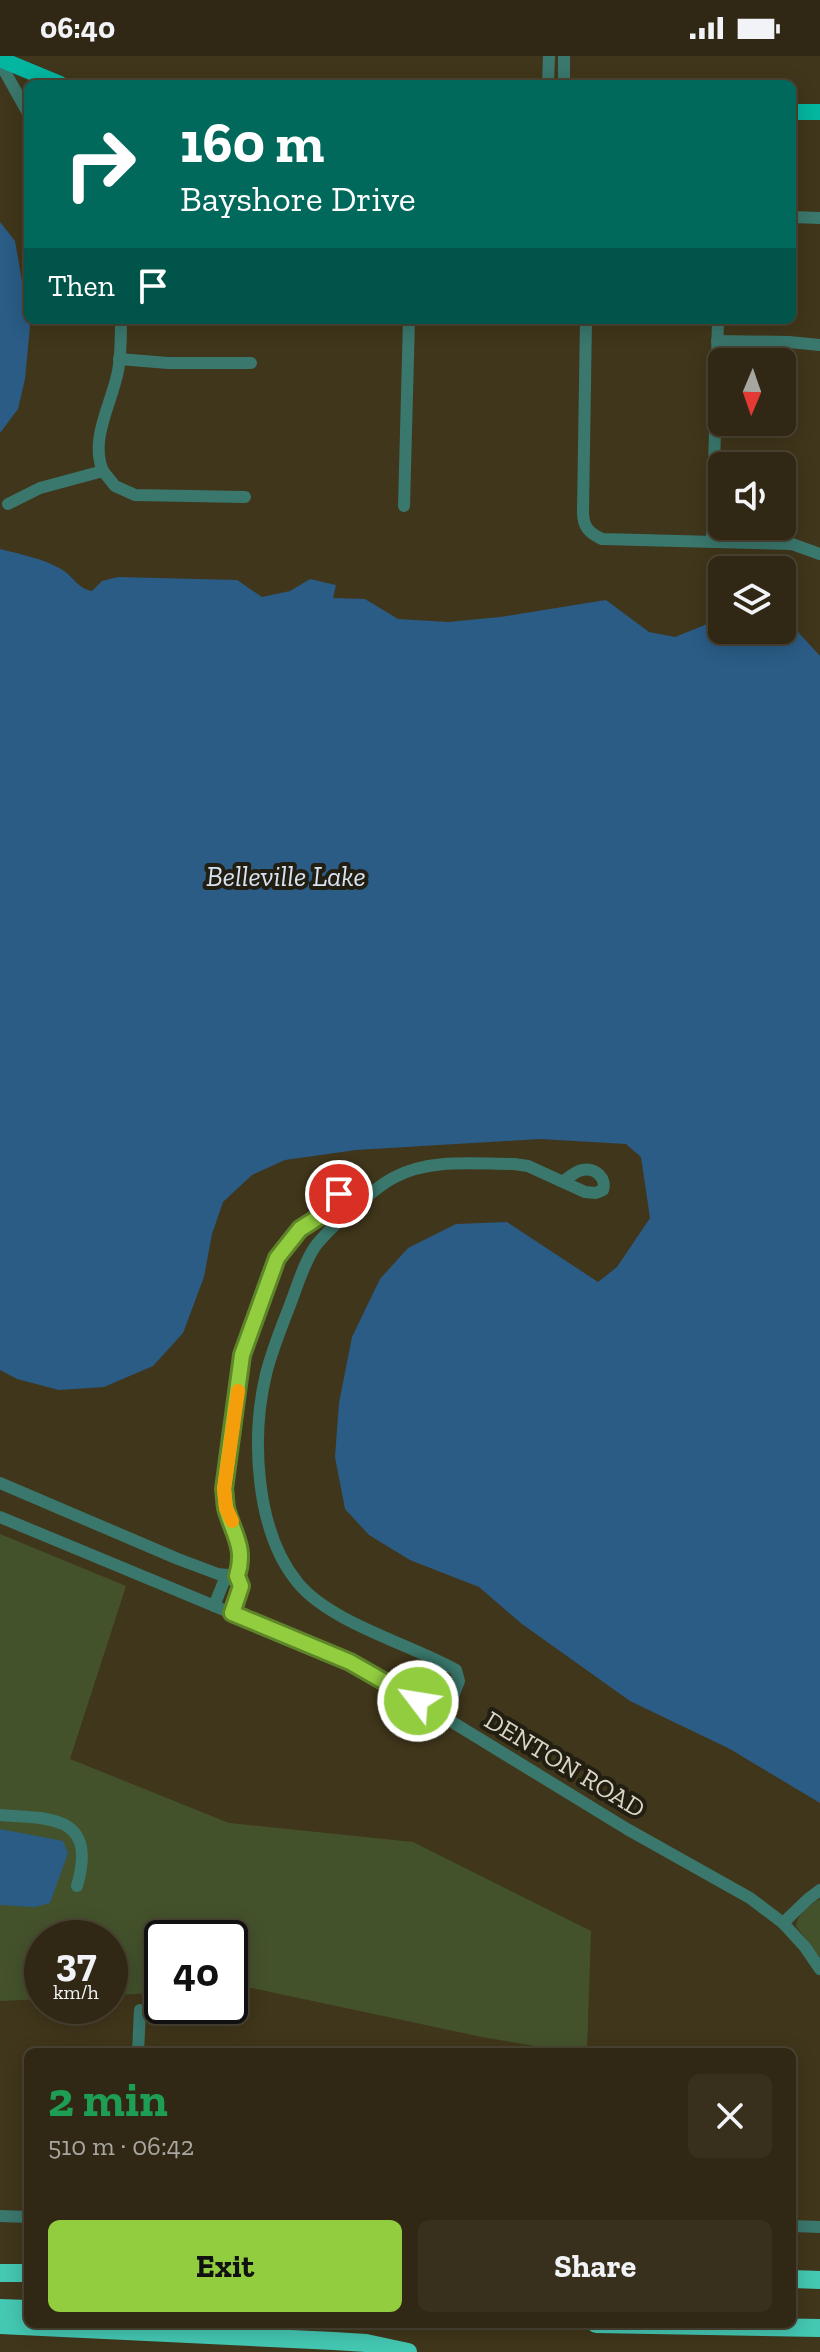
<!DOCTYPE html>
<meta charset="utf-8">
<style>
body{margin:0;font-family:"Zilla Slab",serif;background:#38301d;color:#f1f3f6;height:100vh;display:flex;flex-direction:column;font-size:30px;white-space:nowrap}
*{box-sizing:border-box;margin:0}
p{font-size:26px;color:#a8a6a0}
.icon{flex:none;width:44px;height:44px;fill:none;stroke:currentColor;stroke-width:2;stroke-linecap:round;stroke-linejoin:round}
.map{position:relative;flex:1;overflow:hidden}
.side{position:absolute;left:24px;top:1992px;width:772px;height:280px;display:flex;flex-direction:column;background:#302814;border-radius:12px;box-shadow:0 4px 20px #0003,0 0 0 2px #4b4434}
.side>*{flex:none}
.banner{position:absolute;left:24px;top:24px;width:772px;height:244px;border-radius:12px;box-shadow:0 4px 20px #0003,0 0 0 2px #4b4434;background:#00695c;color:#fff;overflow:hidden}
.needle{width:52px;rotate:182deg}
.tools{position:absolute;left:708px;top:292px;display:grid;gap:16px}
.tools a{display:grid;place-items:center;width:88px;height:88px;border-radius:12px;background:#302814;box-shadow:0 4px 20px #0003,0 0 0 2px #4b4434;font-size:40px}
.speed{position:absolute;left:24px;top:1864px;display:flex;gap:16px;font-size:40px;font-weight:700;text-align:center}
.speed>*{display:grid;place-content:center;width:104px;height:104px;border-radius:50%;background:#302814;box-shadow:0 4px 20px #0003,0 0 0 2px #4b4434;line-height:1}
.speed small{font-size:20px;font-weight:400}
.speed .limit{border:4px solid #111;border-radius:12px;background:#fff;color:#111}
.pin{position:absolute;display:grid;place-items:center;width:68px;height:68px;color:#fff;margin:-34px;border:4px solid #fff;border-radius:50%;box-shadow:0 2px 8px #0007}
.me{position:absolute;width:88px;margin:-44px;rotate:301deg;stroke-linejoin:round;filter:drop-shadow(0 0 6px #0008)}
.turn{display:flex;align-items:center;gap:28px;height:168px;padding:0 24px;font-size:36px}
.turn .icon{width:104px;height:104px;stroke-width:2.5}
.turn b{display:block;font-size:56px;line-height:68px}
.then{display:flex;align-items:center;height:76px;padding:0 24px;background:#0003;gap:16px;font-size:30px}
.round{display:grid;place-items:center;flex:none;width:84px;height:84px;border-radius:12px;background:#38301d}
.headline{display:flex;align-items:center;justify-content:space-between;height:136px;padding:0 24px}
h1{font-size:48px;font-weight:700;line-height:60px;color:#1e9e55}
.primary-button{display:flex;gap:16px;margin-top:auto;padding:16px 24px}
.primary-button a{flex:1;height:92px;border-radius:12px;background:#91cd3f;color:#111;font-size:32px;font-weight:700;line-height:92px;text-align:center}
.primary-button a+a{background:#38301d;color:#f1f3f6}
.status{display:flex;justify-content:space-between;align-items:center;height:56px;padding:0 40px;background:#302814;direction:ltr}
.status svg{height:22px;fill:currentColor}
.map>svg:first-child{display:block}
</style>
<div class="status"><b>06:40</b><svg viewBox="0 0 49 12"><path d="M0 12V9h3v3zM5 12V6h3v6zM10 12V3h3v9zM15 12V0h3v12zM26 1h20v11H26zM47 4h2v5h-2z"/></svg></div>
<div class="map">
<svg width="820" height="2296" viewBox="0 0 820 2296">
<rect width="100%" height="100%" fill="#40361b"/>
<!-- green -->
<g fill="#44522c">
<polygon points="0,1478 126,1530 70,1703 229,1767 413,1786 591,1875 587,1996 569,1996 482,1981 252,1932 230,1933 230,1882 162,1882 162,1937 110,1939 110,1882 42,1882 42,1943 0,1945"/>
<path d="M820,1843v59l-24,-32c1,-11 14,-22 24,-27z"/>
</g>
<!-- water -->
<g fill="#2a5c86">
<polygon points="0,166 15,185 30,270 25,323 18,353 0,377"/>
<path d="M0,493c20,5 44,10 61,20 12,7 17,20 31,22l10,-10 16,-4 119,3 25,17 28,-6 20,-12 26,6 -3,13 32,1 33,20 50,3 52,-5 106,-17 43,32 26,5 47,-19v12h60v-4l16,6 22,24v1147l-90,-54 -100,-48 -108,-77 -43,-37 -69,-27 -41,-25 -24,-26 -10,-52 4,-54 13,-66 28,-58 28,-31 48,-24 51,-2 91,60 19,-15 33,-49 -9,-61 -15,-13 -86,-5 -184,11 -71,10 -33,15 -29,27 -11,32 -8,43 -21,56 -30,33 -49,21 -45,3 -42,-11 -17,-9z"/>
<polygon points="0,1773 63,1785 68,1797 50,1847 35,1851 0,1849"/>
</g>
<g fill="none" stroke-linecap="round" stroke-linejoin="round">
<!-- minor -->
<g stroke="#3a776c" stroke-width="12">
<polyline points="0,7 28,57"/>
<polyline points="548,28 549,0"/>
<polyline points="564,28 564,0"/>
<polyline points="792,161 820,162"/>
<path d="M586,264l-3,192c0,15 6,21 19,27l190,5 28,10"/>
<polyline points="717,285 789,286 820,289"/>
<polyline points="119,303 168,307 251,307"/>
<path d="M103,415c-14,-31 9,-68 15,-100 3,-16 3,-34 3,-51"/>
<polyline points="8,448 40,432 103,415 115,430 135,439 245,441"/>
<polyline points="404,450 409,264"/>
<polyline points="712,486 718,264"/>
<polyline points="0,1427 178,1503 218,1518 237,1520"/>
<polyline points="0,1461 364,1612 627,1773 750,1842 783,1867 805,1891 820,1913"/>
<polyline points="214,1550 224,1525 237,1520"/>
<path d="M232,1557l9,-27 -4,-10c9,-29 -4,-41 -11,-68 -1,-6 -1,-13 -2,-19l18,-134 35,-97 23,-29 22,-14 10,-11 13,-20"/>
<path d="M445,1661l14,-36 -3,-11c-46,-26 -125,-47 -158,-87 -43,-52 -47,-146 -32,-209 6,-24 15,-46 24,-69 7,-18 15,-46 27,-61 14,-17 59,-58 78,-67 35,-19 81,-13 119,-13l14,2 57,26 11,1 7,-3c4,-12 -8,-23 -21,-20 -6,1 -13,7 -18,11"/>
<path d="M0,1759c54,3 97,2 77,71"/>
<polyline points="783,1867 808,1843 820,1834"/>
<polyline points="138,1996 140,1954"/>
<polyline points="0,2160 28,2161"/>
<polyline points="792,2170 820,2171"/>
</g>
<!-- major -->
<g stroke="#04b59f" stroke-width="16">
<polyline points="0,3 60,28"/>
<polyline points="792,56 820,56"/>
</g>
<!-- highway -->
<g stroke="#44c8b3" stroke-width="18">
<polyline points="0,2217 28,2217"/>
<polyline points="792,2223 820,2224"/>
<polyline points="0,2252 28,2253"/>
<polyline points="596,2268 820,2272"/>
<polyline points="0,2269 334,2285 366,2287 408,2296"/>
</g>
</g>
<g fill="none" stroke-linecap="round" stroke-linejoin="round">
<defs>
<path id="route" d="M339,1138l-17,21 -22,14 -23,29 -35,97 -18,134c1,6 1,13 2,19 7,26 20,39 11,68l4,10 -9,27 118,49 68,39"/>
</defs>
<!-- route casing -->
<use href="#route" stroke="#5e8529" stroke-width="20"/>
<!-- route -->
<use href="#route" stroke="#91cd3f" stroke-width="14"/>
<!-- slow -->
<polyline stroke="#f59e0b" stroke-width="14" points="232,1465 226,1452 224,1433 238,1335"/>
</g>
<g text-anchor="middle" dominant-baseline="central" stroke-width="8" stroke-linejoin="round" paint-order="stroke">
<!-- street labels -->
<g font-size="26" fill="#dbd5c5" stroke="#221e12">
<text transform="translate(565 1708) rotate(31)">DENTON ROAD</text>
</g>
<!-- water labels -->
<g font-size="28" font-style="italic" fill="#d6e3f1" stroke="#221e12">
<text x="286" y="820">Belleville Lake</text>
</g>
</g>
</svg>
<div class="tools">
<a><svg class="needle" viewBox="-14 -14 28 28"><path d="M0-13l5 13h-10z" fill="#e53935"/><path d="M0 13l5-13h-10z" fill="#a8a6a0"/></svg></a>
<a><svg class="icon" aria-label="sound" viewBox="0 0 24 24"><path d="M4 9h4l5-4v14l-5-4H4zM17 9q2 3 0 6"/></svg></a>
<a><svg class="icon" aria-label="layers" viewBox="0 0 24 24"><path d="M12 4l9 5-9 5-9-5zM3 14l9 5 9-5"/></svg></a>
</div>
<div class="speed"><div>37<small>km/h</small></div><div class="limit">40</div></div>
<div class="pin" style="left:339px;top:1138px;background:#d93025"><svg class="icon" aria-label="arrive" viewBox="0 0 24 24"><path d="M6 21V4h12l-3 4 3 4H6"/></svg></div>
<svg class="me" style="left:418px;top:1645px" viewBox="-20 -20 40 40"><circle r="17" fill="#91cd3f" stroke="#fff" stroke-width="3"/><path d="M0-11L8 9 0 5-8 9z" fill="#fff"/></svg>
<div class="banner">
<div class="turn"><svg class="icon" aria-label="right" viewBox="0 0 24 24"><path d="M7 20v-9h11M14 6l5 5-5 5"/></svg><div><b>160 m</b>Bayshore Drive</div></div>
<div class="then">Then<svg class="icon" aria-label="arrive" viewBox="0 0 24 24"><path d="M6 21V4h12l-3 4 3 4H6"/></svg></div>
</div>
<section class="side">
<div class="headline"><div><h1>2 min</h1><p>510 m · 06:42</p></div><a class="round"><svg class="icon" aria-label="close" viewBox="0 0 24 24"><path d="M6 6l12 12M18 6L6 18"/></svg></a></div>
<div class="primary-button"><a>Exit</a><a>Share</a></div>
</section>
</div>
